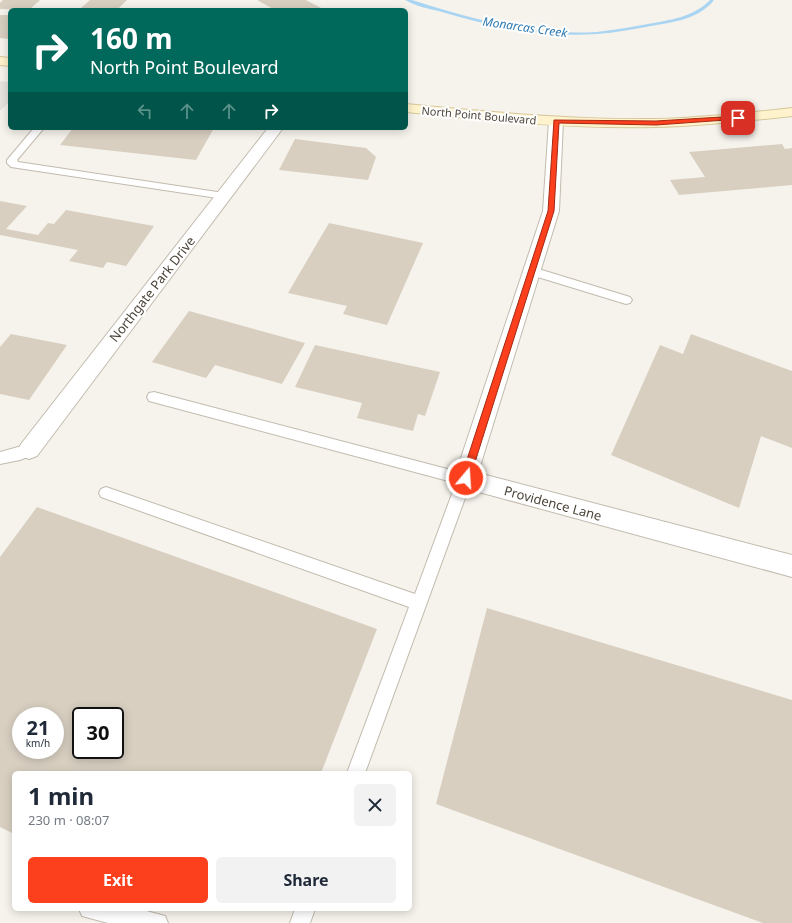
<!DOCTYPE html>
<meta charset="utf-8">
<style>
body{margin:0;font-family:"Noto Sans",sans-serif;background:#f2f2f3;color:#1f2937;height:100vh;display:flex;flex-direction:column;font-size:15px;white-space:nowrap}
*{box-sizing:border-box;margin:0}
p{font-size:13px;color:#747a83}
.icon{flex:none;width:22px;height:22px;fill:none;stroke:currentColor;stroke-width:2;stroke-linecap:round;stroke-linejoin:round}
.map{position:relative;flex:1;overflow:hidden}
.side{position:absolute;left:12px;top:771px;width:400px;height:140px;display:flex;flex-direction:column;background:#fff;border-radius:6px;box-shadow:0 2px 10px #0003}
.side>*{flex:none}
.hud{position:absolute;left:8px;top:8px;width:400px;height:122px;border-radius:6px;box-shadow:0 2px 10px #0003;background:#00695c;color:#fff;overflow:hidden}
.speed{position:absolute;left:12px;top:707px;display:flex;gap:8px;font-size:20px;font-weight:700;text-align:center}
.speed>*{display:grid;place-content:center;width:52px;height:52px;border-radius:50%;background:#fff;box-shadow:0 2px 10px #0003;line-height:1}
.speed small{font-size:10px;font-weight:400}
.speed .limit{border:2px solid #111;border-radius:6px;background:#fff;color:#111}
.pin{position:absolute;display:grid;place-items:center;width:34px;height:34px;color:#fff;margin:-17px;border-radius:8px;box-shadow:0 2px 6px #0006}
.me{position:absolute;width:44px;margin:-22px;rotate:18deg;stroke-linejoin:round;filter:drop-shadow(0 0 3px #0008)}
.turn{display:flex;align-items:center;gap:14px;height:84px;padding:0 16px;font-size:18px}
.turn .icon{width:52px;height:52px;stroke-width:2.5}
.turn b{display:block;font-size:28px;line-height:34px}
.lanes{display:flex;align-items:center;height:38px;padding:0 16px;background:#0003;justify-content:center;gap:20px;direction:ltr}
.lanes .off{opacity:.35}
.round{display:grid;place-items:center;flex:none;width:42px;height:42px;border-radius:6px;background:#f2f2f3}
.head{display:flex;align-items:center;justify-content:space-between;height:68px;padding:0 16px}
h1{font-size:24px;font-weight:700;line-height:30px}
.action{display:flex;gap:8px;margin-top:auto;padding:8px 16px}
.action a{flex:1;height:46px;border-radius:6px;background:#fc3f1d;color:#fff;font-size:16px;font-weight:700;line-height:46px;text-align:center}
.action a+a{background:#f2f2f3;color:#1f2937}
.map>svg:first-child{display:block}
</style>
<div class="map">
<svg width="792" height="923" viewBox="0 0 792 923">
<rect width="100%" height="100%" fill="#f6f3ec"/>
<!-- industrial -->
<polygon fill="#e6e2dd" points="0,81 10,82 10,101 0,111"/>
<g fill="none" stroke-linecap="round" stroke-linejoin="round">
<!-- stream -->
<path fill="#a9d4f2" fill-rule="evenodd" d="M405,0h7c59,19 122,36 185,32 17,-2 34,-5 51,-8 22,-4 46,-7 62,-24h4c-15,19 -40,22 -63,26 -18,3 -36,7 -54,8 -52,4 -105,-7 -155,-22 -12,-3 -27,-6 -37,-12z"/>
</g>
<!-- building -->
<g fill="#d8cfc1" fill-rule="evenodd">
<polygon points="3,0 40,0 29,10 0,9 0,3"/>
<polygon points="90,0 127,0 117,10 81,8"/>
<polygon points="257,0 306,0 325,10 275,10"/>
<polygon points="0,15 10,15 10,39 0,38"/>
<polygon points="73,128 214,128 196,160 60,145"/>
<polygon points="295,139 366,148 376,157 368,180 279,170"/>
<polygon points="782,144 785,149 792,148 792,185 679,195 670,180 705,177 689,152"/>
<polygon points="0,201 27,206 6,229 38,235 48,223 54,224 66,210 154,226 126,266 107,262 103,268 69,261 78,250 0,235"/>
<polygon points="329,223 423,243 387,325 343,314 347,306 288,293"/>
<polygon points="189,311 305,343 282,384 215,365 206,378 152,362"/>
<polygon points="11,334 67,345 29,400 0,394 0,347"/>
<polygon points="691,334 792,371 792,448 761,436 739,508 611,455 660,345 683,354"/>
<polygon points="315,345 440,372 425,416 418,414 413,431 357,418 362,403 295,387"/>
<path d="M37,507l340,122 -56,144h-307v61l-14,-7v-270zM21,716h34v34h-34zM81,716h34v34h-34z"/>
<polygon points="487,608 792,700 792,923 763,923 436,804"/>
</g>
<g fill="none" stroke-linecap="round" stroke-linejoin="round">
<defs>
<g id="service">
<polygon points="34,128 44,128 17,160 18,162 224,193 229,196 224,199 11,167 7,163 7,160"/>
<polygon points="532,267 630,297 632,300 630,303 626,304 528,274 526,271"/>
<polygon points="154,392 470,475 472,479 365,773 347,773 409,607 101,497 99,493 101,489 106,487 415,594 456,483 149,401 147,397 149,393"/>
<polygon points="29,444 34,446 36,450 34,454 20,460 0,464 0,452"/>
<polygon points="79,909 139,909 165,916 168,923 108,923 82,916"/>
<polygon points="295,909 315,909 310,923 290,923"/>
</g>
<g id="minor">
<polygon points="556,117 561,118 563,121 559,211 478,473 792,555 792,577 457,486 454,479 543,211 549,121 551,118"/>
<polygon points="268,128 283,128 37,456 29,459 21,456 18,450 21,444"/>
</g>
<g id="secondary">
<polygon points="0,57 10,58 10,66 0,65"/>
<path d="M406,104c83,8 167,16 250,15 46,-1 91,-6 136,-11v8c-45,5 -90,10 -136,11 -83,2 -167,-6 -250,-15z"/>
</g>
</defs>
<!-- service casing -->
<use href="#service" stroke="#c2bbae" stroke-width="2"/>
<!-- minor casing -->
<use href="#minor" stroke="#c2bbae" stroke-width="2"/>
<!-- secondary casing -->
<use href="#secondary" stroke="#d6c79b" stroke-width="2"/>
<!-- service -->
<use href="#service" fill="#fff" fill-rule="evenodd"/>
<!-- minor -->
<use href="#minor" fill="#fff" fill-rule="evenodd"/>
<!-- secondary -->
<use href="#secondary" fill="#fff3cd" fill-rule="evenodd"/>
</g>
<!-- route -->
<polygon fill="#fc3f1d" stroke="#a42913" points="738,116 740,117 740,119 656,125 559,123 554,211 470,478 469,481 463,481 461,478 548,211 554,120 656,121"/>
<g text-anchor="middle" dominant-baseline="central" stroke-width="4" stroke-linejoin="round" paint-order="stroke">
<!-- far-street labels -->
<g font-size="11" fill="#4b4439" stroke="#fff">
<text transform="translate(479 115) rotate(5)">North Point Boulevard</text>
</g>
<!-- far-water labels -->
<g font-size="12" font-style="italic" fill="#2e7ab2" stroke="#fff">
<text transform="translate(525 27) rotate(8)">Monarcas Creek</text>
</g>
<!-- street labels -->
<g font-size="13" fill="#4b4439" stroke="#fff">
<text transform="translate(152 289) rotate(-52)">Northgate Park Drive</text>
<text transform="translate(553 503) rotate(15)">Providence Lane</text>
</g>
</g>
</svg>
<div class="speed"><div>21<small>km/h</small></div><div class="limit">30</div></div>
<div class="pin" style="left:738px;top:118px;background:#d93025"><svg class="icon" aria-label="arrive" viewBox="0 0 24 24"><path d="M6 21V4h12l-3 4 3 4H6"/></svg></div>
<svg class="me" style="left:466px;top:478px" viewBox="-20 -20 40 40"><circle r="17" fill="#fc3f1d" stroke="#fff" stroke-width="3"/><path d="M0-11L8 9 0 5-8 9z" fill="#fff"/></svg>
<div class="hud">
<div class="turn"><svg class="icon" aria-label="right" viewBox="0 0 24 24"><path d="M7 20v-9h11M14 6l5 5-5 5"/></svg><div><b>160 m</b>North Point Boulevard</div></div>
<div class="lanes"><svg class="icon off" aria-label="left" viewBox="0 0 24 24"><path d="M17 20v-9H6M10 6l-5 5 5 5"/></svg><svg class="icon off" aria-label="ahead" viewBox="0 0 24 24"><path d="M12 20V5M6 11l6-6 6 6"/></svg><svg class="icon off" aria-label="ahead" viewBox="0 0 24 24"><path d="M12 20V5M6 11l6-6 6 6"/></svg><svg class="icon" aria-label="right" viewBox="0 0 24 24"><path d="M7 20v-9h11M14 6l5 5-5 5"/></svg></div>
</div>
<section class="side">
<div class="head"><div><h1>1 min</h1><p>230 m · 08:07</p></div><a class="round"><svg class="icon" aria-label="close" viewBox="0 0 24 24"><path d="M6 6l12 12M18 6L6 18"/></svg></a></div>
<div class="action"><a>Exit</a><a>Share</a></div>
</section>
</div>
